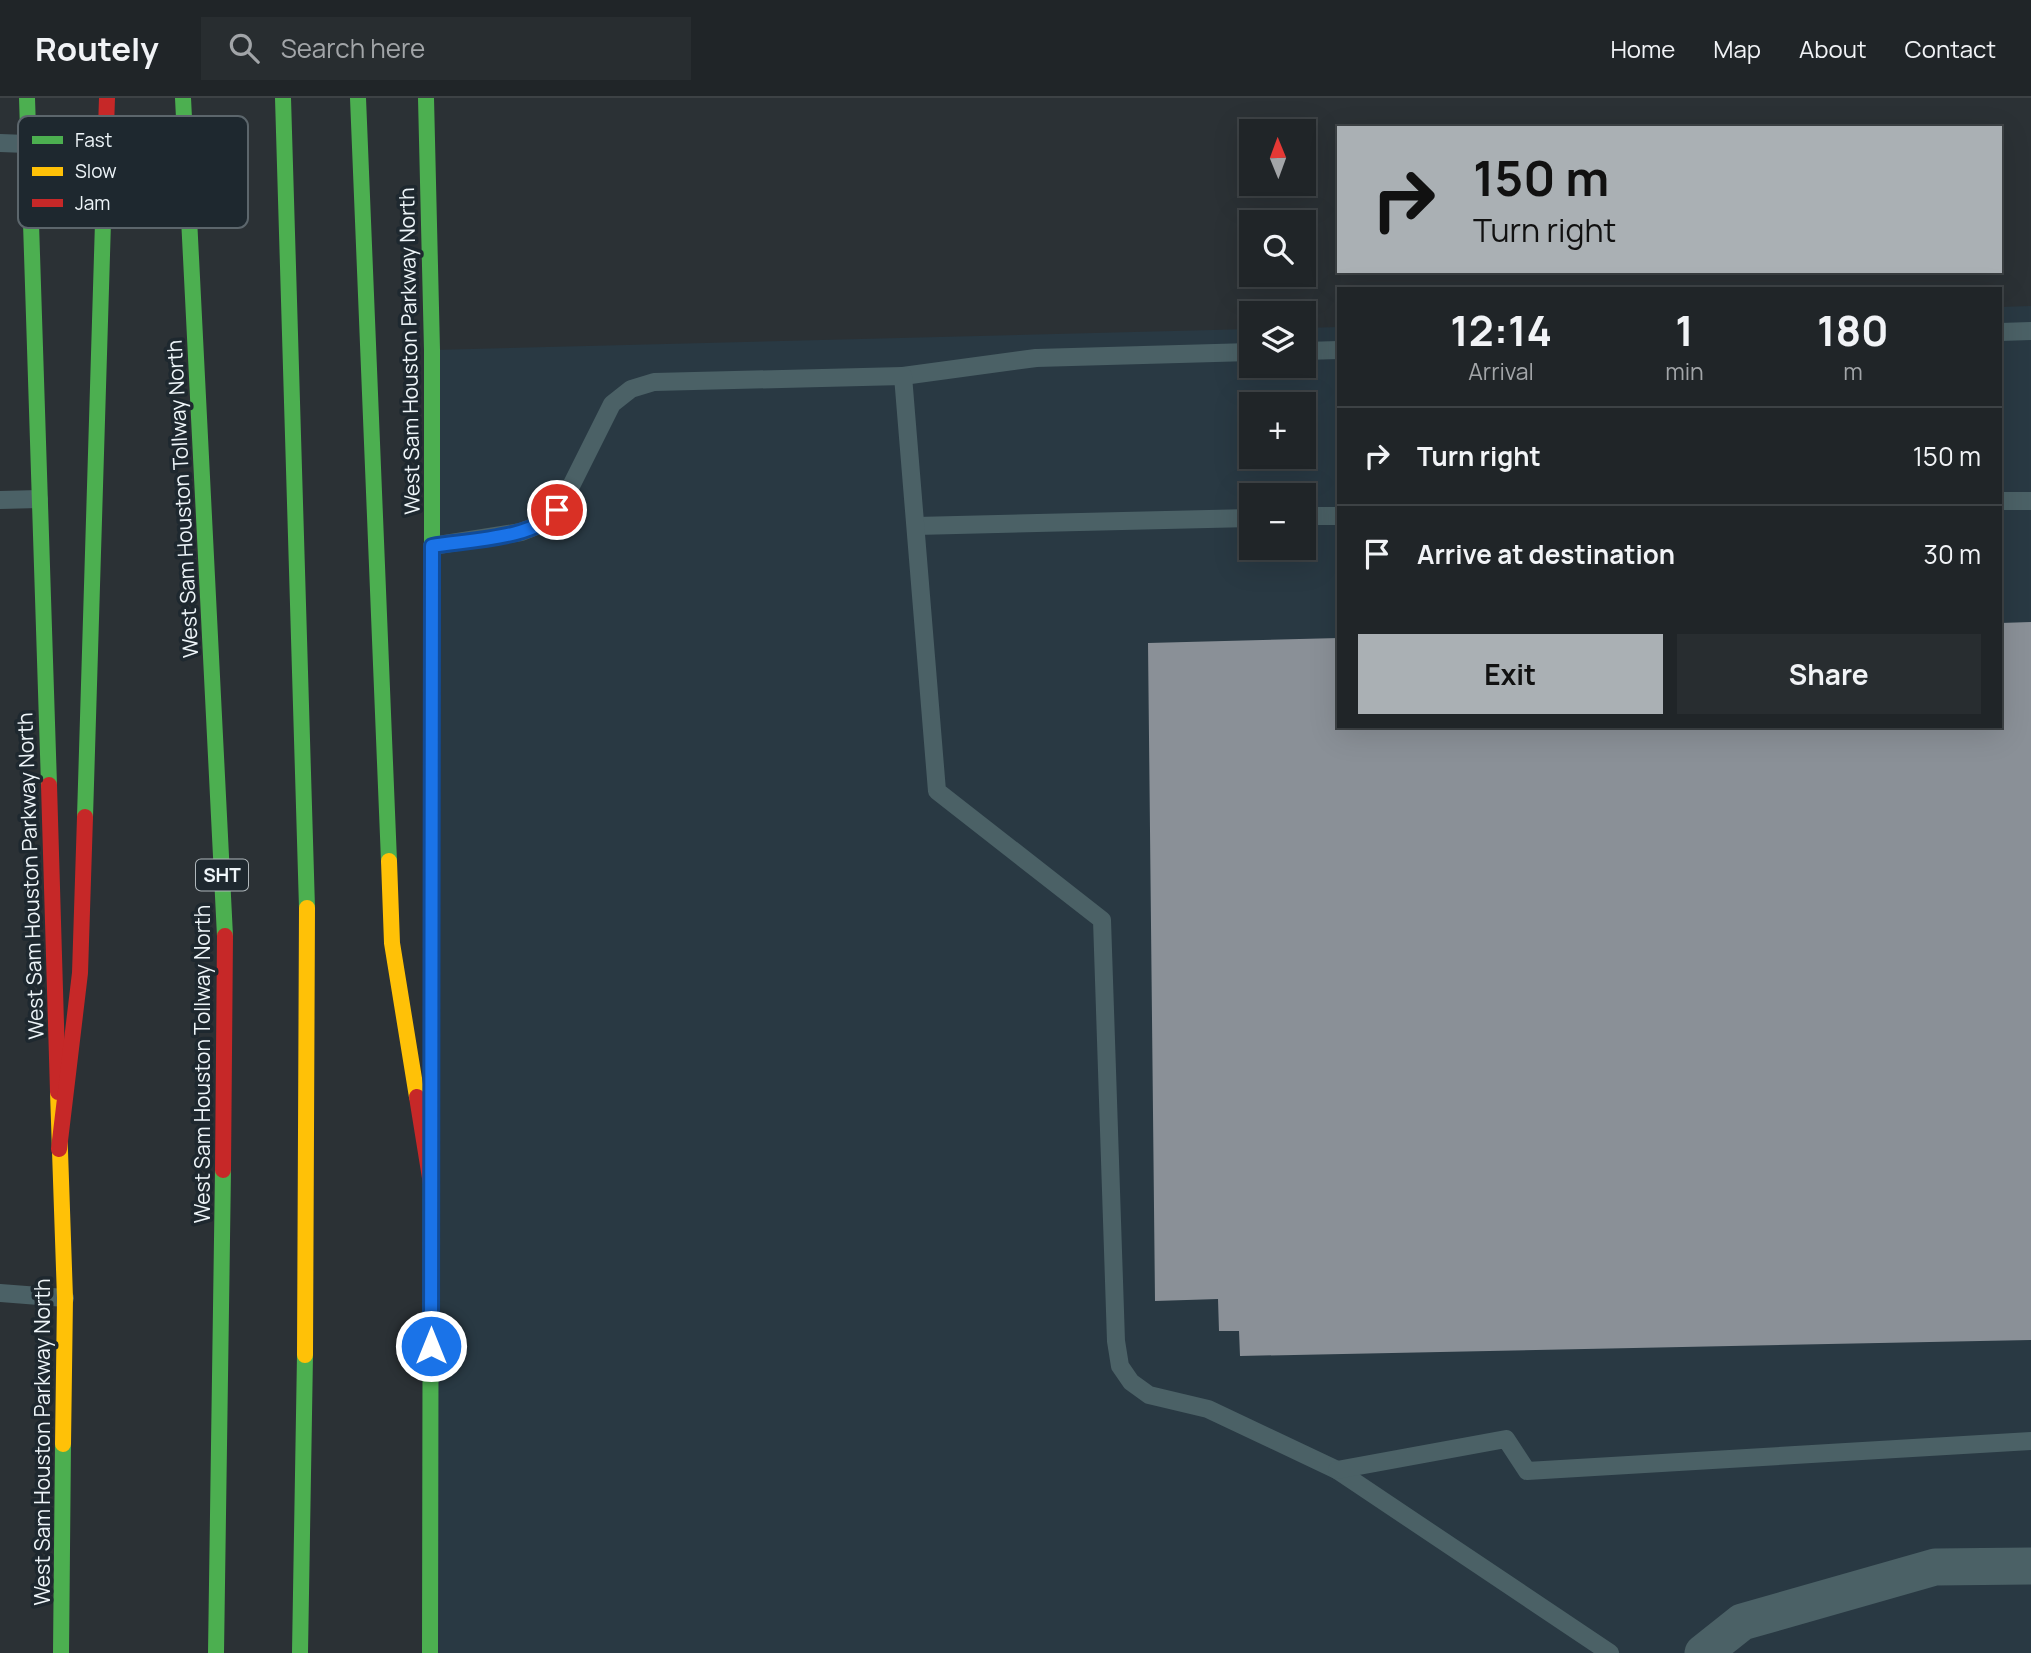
<!DOCTYPE html>
<meta charset="utf-8">
<style>
body{margin:0;font-family:Manrope,sans-serif;background:#282d30;color:#f1f3f6;height:100vh;display:flex;flex-direction:column;font-size:26px;white-space:nowrap}
*{box-sizing:border-box;margin:0}
p{font-size:23px;color:#a2a5a8}
.icon{flex:none;width:38px;height:38px;fill:none;stroke:currentColor;stroke-width:2;stroke-linecap:round;stroke-linejoin:round}
.map{position:relative;flex:1;overflow:hidden}
.side{position:absolute;left:1337px;top:189px;width:665px;height:441px;display:flex;flex-direction:column;background:#202528;border-radius:0px;box-shadow:0 7px 28px #0002,0 0 0 2px #3d4245}
.side>*{flex:none}
.top-card{position:absolute;left:1337px;top:28px;width:665px;height:147px;border-radius:0px;box-shadow:0 7px 28px #0002,0 0 0 2px #3d4245;background:#aab0b4;color:#111;overflow:hidden}
.needle{width:46px;rotate:359deg}
.tools{position:absolute;left:1239px;top:21px;display:grid;gap:14px}
.tools a{display:grid;place-items:center;width:77px;height:77px;border-radius:0px;background:#202528;box-shadow:0 7px 28px #0002,0 0 0 2px #3d4245;font-size:35px}
.pin{position:absolute;display:grid;place-items:center;width:60px;height:60px;color:#fff;margin:-30px;border:4px solid #fff;border-radius:50%;box-shadow:0 2px 7px #0007}
.me{position:absolute;width:77px;margin:-38px;rotate:0deg;stroke-linejoin:round;filter:drop-shadow(0 0 5px #0008)}
.turn{display:flex;align-items:center;gap:24px;height:147px;padding:0 21px;font-size:32px}
.turn .icon{width:91px;height:91px;stroke-width:2.5}
.turn b{display:block;font-size:49px;line-height:60px}
.eta{display:flex;justify-content:space-evenly;align-items:center;height:119px;text-align:center}
.eta b{font-size:42px;font-weight:700;line-height:49px}
.button{display:flex;gap:14px;margin-top:auto;padding:14px 21px}
.button a{flex:1;height:80px;border-radius:0px;background:#aab0b4;color:#111;font-size:28px;font-weight:700;line-height:80px;text-align:center}
.button a+a{background:#282d30;color:#f1f3f6}
ul{padding:0;list-style:none}
li{display:flex;align-items:center;gap:21px;height:98px;padding:0 21px;border-top:2px solid #3d4245}
li div{flex:1}
li b{display:block;font-size:26px}
li em{font-style:normal}
header{display:flex;align-items:center;gap:42px;box-sizing:border-box;height:98px;padding:0 35px;background:#202528;border-bottom:2px solid #3d4245}
header strong{font-size:33px}
nav{display:flex;gap:38px;margin-inline-start:auto;font-size:24px}
.search{width:490px;height:63px;background:#282d30;display:flex;align-items:center;gap:18px;box-sizing:border-box;padding:0 24px;border-radius:0px;color:#a2a5a8;font-size:26px}
.map>svg:first-child{display:block}
</style>
<header>
<strong>Routely</strong>
<div class="search"><svg class="icon" aria-label="search" viewBox="0 0 24 24"><circle cx="10" cy="10" r="6"/><path d="M15 15l6 6"/></svg>Search here</div>
<nav><a>Home</a><a>Map</a><a>About</a><a>Contact</a></nav>
</header>
<div class="map">
<svg width="2031" height="1555" viewBox="0 0 2031 1555">
<rect width="100%" height="100%" fill="#2b3135"/>
<!-- built -->
<path fill="#293943" fill-rule="evenodd" d="M2031,208v1347h-1601l2,-1303 819,-21v37h53v-38l35,-1v399h661v-419zM1251,306h53v53h-53zM1251,397h53v53h-53z"/>
<!-- building -->
<polygon fill="#8a9097" points="2031,524 2031,1242 1240,1258 1239,1233 1219,1233 1218,1201 1155,1203 1148,545 1339,540 1339,628 2000,628 2000,525"/>
<g fill="none" stroke-linecap="round" stroke-linejoin="round">
<!-- lane -->
<g stroke="#4b6166" stroke-width="18">
<polyline points="0,45 27,46"/>
<polyline points="2000,234 2031,233"/>
<polyline points="1304,253 1339,252"/>
<polyline points="903,278 1036,260 1251,254"/>
<polyline points="0,402 39,401"/>
<polyline points="2000,403 2031,403"/>
<polyline points="1304,418 1339,418"/>
<polyline points="916,428 1251,420"/>
<polyline points="432,448 521,434 549,423 565,400 612,306 631,291 654,284 903,278 937,693 1102,822 1116,1243 1120,1268 1131,1284 1149,1297 1208,1311 1337,1372 1610,1555"/>
<polyline points="0,1195 65,1200"/>
<polyline points="1337,1372 1506,1341 1527,1373 2031,1343"/>
</g>
<!-- street -->
<polyline stroke="#4b6166" stroke-width="37" points="1703,1555 1742,1524 1935,1469 2031,1468"/>
<!-- fast -->
<g stroke="#4caf50" stroke-width="16">
<polyline points="27,0 49,687"/>
<polyline points="183,0 225,838"/>
<polyline points="283,0 307,810"/>
<polyline points="358,0 389,763"/>
<polyline points="426,0 432,252 432,552"/>
<polyline points="85,719 104,91"/>
<polyline points="61,1555 63,1346"/>
<polyline points="216,1555 223,1072"/>
<polyline points="300,1555 305,1257"/>
<polyline points="430,1555 431,986"/>
</g>
<!-- slow -->
<g stroke="#ffc107" stroke-width="16">
<polyline points="389,763 392,845 417,999"/>
<polyline points="431,986 432,552"/>
<polyline points="58,994 65,1200 63,1346"/>
<polyline points="305,1257 307,810"/>
</g>
<!-- jam -->
<g stroke="#c62828" stroke-width="16">
<polyline points="104,91 107,0"/>
<polyline points="49,687 58,994"/>
<polyline points="417,999 431,1086"/>
<polyline points="59,1051 80,875 85,719"/>
<polyline points="223,1072 225,838"/>
</g>
</g>
<g fill="none" stroke-linecap="round" stroke-linejoin="round">
<defs>
<path id="route" d="M431,1248l1,-800c34,-6 105,-7 125,-36"/>
</defs>
<!-- route casing -->
<use href="#route" stroke="#114b97" stroke-width="18"/>
<!-- route -->
<use href="#route" stroke="#1a73e8" stroke-width="12"/>
</g>
<g text-anchor="middle" dominant-baseline="central" stroke-width="7" stroke-linejoin="round" paint-order="stroke">
<!-- shield labels -->
<rect fill="#1e282f" stroke="#b0b8bc" stroke-width="2" x="196" y="761.5" width="52" height="31" rx="5"/>
<g font-size="19" font-weight="bold" fill="#eef5f9">
<text x="222" y="777">SHT</text>
</g>
<!-- street labels -->
<g font-size="21" fill="#eef5f9" stroke="#1e282f">
<text transform="translate(409 253) rotate(-91)">West Sam Houston Parkway North</text>
<text transform="translate(182 401) rotate(-93)">West Sam Houston Tollway North</text>
<text transform="translate(30 778) rotate(-92)">West Sam Houston Parkway North</text>
<text transform="translate(202 966) rotate(-90)">West Sam Houston Tollway North</text>
<text transform="translate(42 1344) rotate(-90)">West Sam Houston Parkway North</text>
</g>
</g>
<!-- legend -->
<rect x="18" y="18" width="230" height="112" rx="10" fill="#1e282f" stroke="#5c666c" stroke-width="2"/>
<rect x="32" y="38" width="31" height="8" fill="#4caf50"/>
<rect x="32" y="69" width="31" height="9" fill="#ffc107"/>
<rect x="32" y="101" width="31" height="8" fill="#c62828"/>
<g font-size="19" fill="#eef5f9">
<text x="75" y="49">Fast</text>
<text x="75" y="80">Slow</text>
<text x="75" y="112">Jam</text>
</g>
</svg>
<div class="tools">
<a><svg class="needle" viewBox="-14 -14 28 28"><path d="M0-13l5 13h-10z" fill="#e53935"/><path d="M0 13l5-13h-10z" fill="#a2a5a8"/></svg></a>
<a><svg class="icon" aria-label="search" viewBox="0 0 24 24"><circle cx="10" cy="10" r="6"/><path d="M15 15l6 6"/></svg></a>
<a><svg class="icon" aria-label="layers" viewBox="0 0 24 24"><path d="M12 4l9 5-9 5-9-5zM3 14l9 5 9-5"/></svg></a>
<a>+</a>
<a>−</a>
</div>
<div class="pin" style="left:557px;top:412px;background:#d93025"><svg class="icon" aria-label="arrive" viewBox="0 0 24 24"><path d="M6 21V4h12l-3 4 3 4H6"/></svg></div>
<svg class="me" style="left:431px;top:1248px" viewBox="-20 -20 40 40"><circle r="17" fill="#1a73e8" stroke="#fff" stroke-width="3"/><path d="M0-11L8 9 0 5-8 9z" fill="#fff"/></svg>
<div class="top-card">
<div class="turn"><svg class="icon" aria-label="right" viewBox="0 0 24 24"><path d="M7 20v-9h11M14 6l5 5-5 5"/></svg><div><b>150 m</b>Turn right</div></div>
</div>
<section class="side">
<div class="eta">
<div><b>12:14</b><p>Arrival</p></div>
<div><b>1</b><p>min</p></div>
<div><b>180</b><p>m</p></div>
</div>
<ul>
<li><svg class="icon" aria-label="right" viewBox="0 0 24 24"><path d="M7 20v-9h11M14 6l5 5-5 5"/></svg><div><b>Turn right</b></div><em>150 m</em></li>
<li><svg class="icon" aria-label="arrive" viewBox="0 0 24 24"><path d="M6 21V4h12l-3 4 3 4H6"/></svg><div><b>Arrive at destination</b></div><em>30 m</em></li>
</ul>
<div class="button"><a>Exit</a><a>Share</a></div>
</section>
</div>
